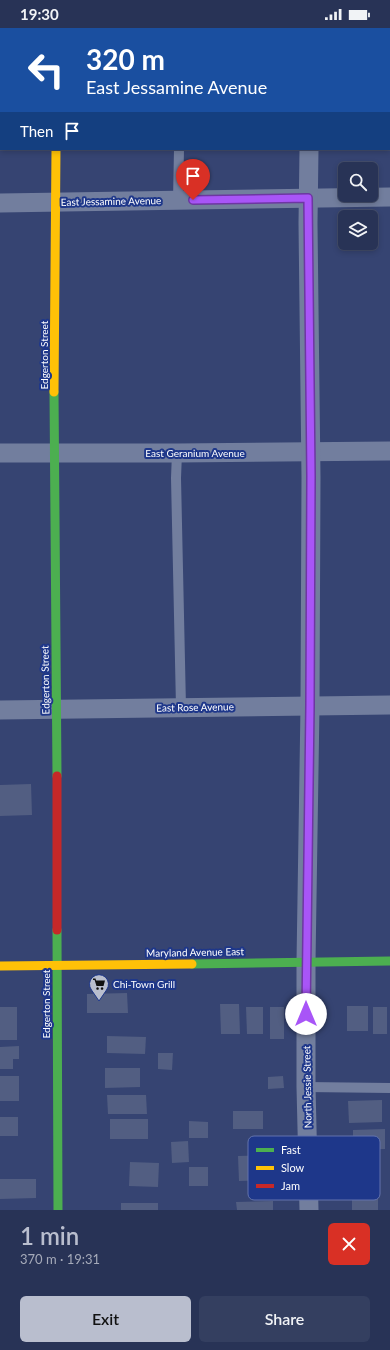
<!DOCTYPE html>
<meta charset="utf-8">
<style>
body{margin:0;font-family:Lato,sans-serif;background:#343f60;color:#f1f3f6;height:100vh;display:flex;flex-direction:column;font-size:15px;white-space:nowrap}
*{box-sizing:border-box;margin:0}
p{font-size:13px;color:#a5aab9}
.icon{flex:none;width:22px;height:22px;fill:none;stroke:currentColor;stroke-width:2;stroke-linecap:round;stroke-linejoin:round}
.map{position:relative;height:1182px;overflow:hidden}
.drawer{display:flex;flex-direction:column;background:#283356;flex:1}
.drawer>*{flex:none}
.guide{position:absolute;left:0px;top:0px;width:390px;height:122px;box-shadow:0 2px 6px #0003,0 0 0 1px #444e6c;background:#1a4fa0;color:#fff;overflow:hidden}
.tools{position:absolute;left:338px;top:134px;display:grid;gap:8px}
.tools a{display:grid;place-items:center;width:40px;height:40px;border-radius:6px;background:#283356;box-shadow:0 2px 6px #0003,0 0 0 1px #444e6c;font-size:20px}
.pin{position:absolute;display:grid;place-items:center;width:34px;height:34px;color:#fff;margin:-41px -17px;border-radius:50% 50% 50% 0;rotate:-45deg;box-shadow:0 0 4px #0007}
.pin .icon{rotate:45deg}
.me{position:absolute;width:44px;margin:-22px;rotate:0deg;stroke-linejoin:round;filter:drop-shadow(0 0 3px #0008)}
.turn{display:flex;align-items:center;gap:14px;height:84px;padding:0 20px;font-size:18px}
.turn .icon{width:52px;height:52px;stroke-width:2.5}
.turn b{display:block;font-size:28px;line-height:34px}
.then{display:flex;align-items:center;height:38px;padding:0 20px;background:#0003;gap:8px;font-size:15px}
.round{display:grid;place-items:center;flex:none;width:42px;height:42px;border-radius:6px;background:#343f60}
.overview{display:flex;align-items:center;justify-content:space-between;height:68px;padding:0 20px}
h1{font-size:24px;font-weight:600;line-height:30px;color:#b9bece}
.action{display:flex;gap:8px;margin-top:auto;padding:8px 20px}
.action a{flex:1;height:46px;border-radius:6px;background:#b9bece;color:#111;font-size:16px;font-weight:600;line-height:46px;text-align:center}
.action a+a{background:#343f60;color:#f1f3f6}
.status{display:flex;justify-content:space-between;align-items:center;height:28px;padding:0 20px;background:#283356;direction:ltr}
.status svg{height:11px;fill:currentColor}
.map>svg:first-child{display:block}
</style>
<div class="status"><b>19:30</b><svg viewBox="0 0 49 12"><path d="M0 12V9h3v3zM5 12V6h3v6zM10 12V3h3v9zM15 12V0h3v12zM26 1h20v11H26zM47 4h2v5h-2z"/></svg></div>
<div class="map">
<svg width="390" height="1182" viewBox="0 0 390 1182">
<rect width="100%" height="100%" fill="#364472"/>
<!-- building -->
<g fill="#525e82">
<polygon points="31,756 32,787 0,788 0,757"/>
<polygon points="127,965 128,985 87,985 87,966"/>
<polygon points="220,976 239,976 240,1006 221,1006"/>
<rect x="347" y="978" width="21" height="25"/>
<rect x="0" y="979" width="17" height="33"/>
<polygon points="246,979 263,979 263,1006 247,1006"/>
<rect x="270" y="979" width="14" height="32"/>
<rect x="373" y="979" width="14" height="27"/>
<polygon points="107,1008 146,1009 145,1026 107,1025"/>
<polygon points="19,1018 19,1031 13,1031 13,1041 0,1041 0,1019"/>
<polygon points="158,1025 173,1025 172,1042 158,1041"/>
<polygon points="105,1040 140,1040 140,1059 105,1060"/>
<rect x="0" y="1048" width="19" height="25"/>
<polygon points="283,1048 284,1060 268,1061 268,1049"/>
<polygon points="107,1067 146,1067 147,1086 108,1086"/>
<polygon points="382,1072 382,1094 349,1095 348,1073"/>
<rect x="233" y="1083" width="30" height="18"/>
<rect x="0" y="1089" width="18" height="19"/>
<rect x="110" y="1091" width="38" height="20"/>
<polygon points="189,1093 208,1094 208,1110 189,1110"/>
<polygon points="385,1101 385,1121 353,1122 353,1102"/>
<polygon points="188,1113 189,1134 172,1135 171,1114"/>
<polygon points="274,1127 274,1152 239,1153 238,1128"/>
<polygon points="130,1134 159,1135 158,1159 129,1158"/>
<rect x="189" y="1139" width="19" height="19"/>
<polygon points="0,1151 36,1151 36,1170 0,1171"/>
<rect x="352" y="1166" width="26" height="16"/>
<polygon points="273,1173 273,1182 237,1182 236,1174"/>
<rect x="121" y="1175" width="37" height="7"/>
</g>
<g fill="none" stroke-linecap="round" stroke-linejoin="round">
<!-- lane -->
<g stroke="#727e9e" stroke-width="10">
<polyline points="183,1 183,0"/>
<polyline points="178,172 179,121"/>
<polyline points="177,425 176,450 181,679"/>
<polyline points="306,1059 390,1060"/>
</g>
<!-- street -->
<g stroke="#727e9e" stroke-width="19">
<polyline points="312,1 312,0"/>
<polyline points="0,175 390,169"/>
<polyline points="0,425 177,425 390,423"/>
<polyline points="0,682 390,677"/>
<polyline points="309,1182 306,1059 306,934 310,678 311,449 308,195 309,121"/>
</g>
<!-- fast -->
<g stroke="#4caf50" stroke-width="9">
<polyline points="56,0 56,1"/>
<polyline points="54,364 57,748"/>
<polyline points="57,902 58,1182"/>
<polyline points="192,936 390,933"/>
</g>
<!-- slow -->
<g stroke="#ffc107" stroke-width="9">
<polyline points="54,364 56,121"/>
<polyline points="0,938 192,936"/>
</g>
<!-- jam -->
<polyline stroke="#c62828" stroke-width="9" points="57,748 57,902"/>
</g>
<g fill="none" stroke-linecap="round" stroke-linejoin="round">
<defs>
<polyline id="route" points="193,172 308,170 311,448 310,678 306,986"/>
</defs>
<!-- route casing -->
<use href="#route" stroke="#6d37a1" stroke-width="10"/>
<!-- route -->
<use href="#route" stroke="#a855f7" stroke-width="7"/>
</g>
<!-- icons -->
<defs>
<symbol id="supermarket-pin" viewBox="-11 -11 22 30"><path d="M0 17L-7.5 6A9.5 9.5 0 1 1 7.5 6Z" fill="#b9bece" stroke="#1e378a"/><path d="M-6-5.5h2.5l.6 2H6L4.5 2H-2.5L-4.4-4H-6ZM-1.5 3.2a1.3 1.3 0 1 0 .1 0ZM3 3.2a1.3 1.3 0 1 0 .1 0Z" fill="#111"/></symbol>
</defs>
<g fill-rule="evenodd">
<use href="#supermarket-pin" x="88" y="945" width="22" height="30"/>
</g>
<g text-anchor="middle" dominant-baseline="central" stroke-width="4" stroke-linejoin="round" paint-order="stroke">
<!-- street labels -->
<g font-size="10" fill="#fff" stroke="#1e378a">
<text transform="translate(111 173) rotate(-1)">East Jessamine Avenue</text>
<text transform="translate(44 327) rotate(-90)">Edgerton Street</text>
<text x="195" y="425">East Geranium Avenue</text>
<text transform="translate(45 652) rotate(-91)">Edgerton Street</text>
<text transform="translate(195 679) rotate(-1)">East Rose Avenue</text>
<text transform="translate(195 924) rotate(-1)">Maryland Avenue East</text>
<text transform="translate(46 976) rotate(-90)">Edgerton Street</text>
<text transform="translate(307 1059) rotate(-91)">North Jessie Street</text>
</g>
<!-- poi labels -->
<g font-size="10" fill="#fff" stroke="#1e378a" text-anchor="start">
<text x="113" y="956">Chi-Town Grill</text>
</g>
</g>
<!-- legend -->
<rect x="248" y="1108" width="132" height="64" rx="6" fill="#1e378a" stroke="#6273ad" stroke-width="1"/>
<rect x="256" y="1120" width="18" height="4" fill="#4caf50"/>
<rect x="256" y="1138" width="18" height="4" fill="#ffc107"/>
<rect x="256" y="1156" width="18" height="4" fill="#c62828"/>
<g font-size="11" fill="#fff">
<text x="281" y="1126">Fast</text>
<text x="281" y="1144">Slow</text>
<text x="281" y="1162">Jam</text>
</g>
</svg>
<div class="tools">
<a><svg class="icon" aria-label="search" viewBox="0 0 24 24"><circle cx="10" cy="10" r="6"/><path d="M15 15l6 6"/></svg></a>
<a><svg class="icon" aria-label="layers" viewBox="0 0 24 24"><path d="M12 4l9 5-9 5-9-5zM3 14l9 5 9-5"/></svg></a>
</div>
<div class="pin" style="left:193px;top:172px;background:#d93025"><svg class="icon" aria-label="arrive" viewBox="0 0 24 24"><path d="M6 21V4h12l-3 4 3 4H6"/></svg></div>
<svg class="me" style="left:306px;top:986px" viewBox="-20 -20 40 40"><circle r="19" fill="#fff"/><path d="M0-13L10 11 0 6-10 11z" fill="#a855f7"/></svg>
<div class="guide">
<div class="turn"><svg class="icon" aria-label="left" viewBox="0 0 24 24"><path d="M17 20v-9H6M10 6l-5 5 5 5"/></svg><div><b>320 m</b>East Jessamine Avenue</div></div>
<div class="then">Then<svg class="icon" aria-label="arrive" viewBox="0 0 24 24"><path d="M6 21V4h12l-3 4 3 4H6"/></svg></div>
</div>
</div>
<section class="drawer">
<div class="overview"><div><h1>1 min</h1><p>370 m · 19:31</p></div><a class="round" style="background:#d93025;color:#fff"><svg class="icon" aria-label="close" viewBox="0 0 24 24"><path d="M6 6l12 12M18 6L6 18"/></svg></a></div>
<div class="action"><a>Exit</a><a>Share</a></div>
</section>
